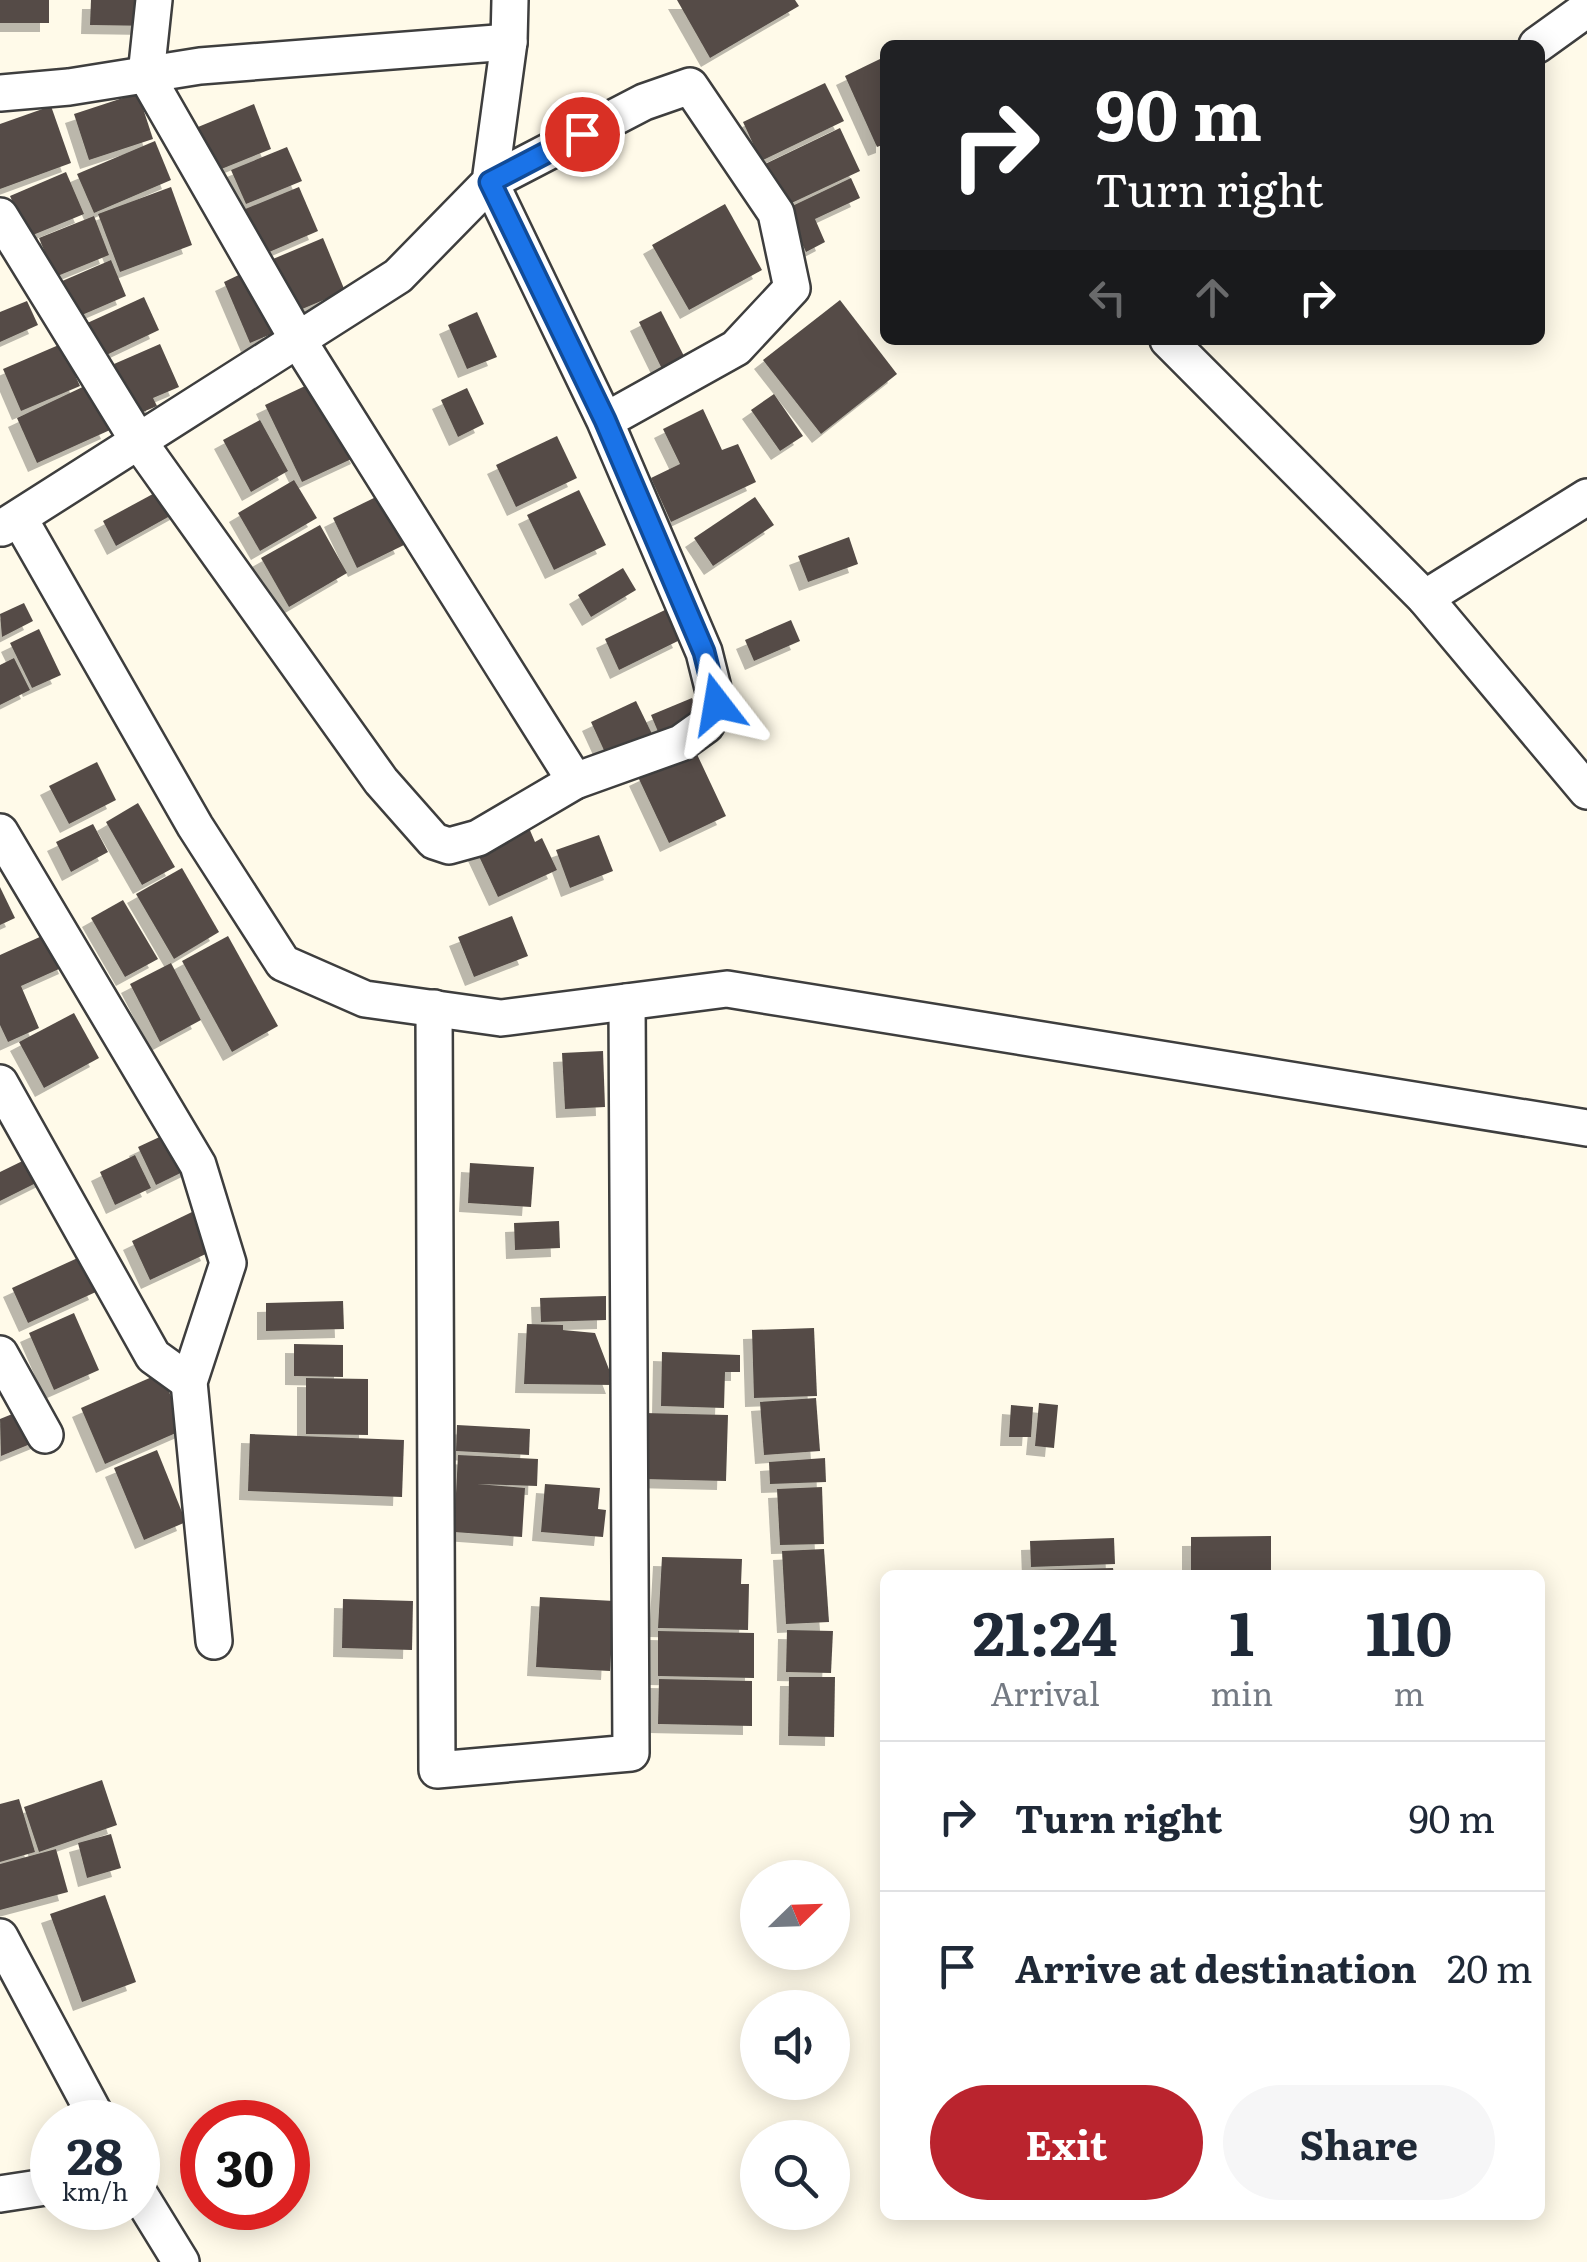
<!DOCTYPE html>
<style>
body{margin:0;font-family:Literata,serif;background:#f6f6f7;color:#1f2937;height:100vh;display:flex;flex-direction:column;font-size:38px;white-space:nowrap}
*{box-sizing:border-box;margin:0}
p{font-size:32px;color:#747a83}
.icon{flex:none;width:55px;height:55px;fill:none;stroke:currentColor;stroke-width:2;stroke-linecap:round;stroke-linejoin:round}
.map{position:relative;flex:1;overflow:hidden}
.side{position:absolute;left:880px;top:1570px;width:665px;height:650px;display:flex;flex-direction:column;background:#fff;border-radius:15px;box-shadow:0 5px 25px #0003}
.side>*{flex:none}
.banner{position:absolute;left:880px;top:40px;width:665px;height:305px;border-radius:15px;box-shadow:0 5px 25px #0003;background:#202124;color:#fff;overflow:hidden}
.needle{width:65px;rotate:67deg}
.tools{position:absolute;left:740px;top:1860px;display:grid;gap:20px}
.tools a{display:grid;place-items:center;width:110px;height:110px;border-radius:50%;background:#fff;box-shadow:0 5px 25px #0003;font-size:50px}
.speed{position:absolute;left:30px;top:2100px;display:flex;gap:20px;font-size:50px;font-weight:700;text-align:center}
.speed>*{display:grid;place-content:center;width:130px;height:130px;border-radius:50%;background:#fff;box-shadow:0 5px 25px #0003;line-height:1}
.speed small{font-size:25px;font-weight:400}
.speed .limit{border:15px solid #d22;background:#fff;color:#111}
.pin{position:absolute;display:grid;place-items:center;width:85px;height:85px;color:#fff;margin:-42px;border:5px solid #fff;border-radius:50%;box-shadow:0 2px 10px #0007}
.me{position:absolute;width:110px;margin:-55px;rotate:346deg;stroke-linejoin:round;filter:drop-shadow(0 0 8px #0008)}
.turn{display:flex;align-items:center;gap:35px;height:210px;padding:0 50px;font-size:45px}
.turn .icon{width:130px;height:130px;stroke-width:2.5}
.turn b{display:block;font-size:70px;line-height:85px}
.lanes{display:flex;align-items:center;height:95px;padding:0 50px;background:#0003;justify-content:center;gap:50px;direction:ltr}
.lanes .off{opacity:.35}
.eta{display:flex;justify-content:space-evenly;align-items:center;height:170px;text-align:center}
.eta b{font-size:60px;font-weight:700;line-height:70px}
.primary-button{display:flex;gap:20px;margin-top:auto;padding:20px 50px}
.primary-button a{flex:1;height:115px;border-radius:60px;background:#ba242e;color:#fff;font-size:40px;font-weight:700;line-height:115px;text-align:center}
.primary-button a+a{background:#f6f6f7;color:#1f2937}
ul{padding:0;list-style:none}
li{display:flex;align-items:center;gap:30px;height:150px;padding:0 50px;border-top:2px solid #e0e1e3}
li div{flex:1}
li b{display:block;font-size:38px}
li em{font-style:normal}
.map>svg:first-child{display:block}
</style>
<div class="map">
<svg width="1587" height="2262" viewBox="0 0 1587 2262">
<defs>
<filter id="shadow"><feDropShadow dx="-9" dy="9" stdDeviation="0" flood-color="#0004"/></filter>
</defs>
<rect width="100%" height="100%" fill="#fffae9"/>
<!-- building -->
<g fill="#544c47" filter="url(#shadow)">
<rect x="0" y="0" width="49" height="23"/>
<polygon points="91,0 154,0 154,26 90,25"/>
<polygon points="677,0 795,0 799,6 710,58"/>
<polygon points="880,59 885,70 885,144 877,147 845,76"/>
<polygon points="825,83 844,121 761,161 743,122"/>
<polygon points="138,93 153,139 89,160 74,114"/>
<polygon points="254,104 271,149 199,178 181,134"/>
<polygon points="51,106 71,163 0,189 0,124"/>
<polygon points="840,128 860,171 783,207 763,165"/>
<polygon points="155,141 171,180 94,213 77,174"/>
<polygon points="287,147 302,181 246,204 231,170"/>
<polygon points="66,172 84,214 28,237 10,196"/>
<polygon points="851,178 860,198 815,219 825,242 806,252 786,209"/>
<polygon points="171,187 192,245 120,272 98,214"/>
<polygon points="299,187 318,231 253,259 233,214"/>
<polygon points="725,204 762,270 689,310 652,245"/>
<polygon points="94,216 109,255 55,277 39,238"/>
<polygon points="323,238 345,291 276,320 254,267"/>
<polygon points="111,260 126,296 75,318 60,282"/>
<polygon points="247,271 274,333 250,343 224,282"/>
<polygon points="144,297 159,330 98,359 83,325"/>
<polygon points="840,300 897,374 821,434 763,360"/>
<polygon points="27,301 38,325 0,342 0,312"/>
<polygon points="661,311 686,360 663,371 639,322"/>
<polygon points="477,312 497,357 467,369 448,325"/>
<polygon points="61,344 80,386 21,411 3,369"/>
<polygon points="160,344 179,387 153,398 157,406 136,415 114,364"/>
<polygon points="322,378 360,455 302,482 265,405"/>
<polygon points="89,384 110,430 37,463 17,418"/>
<polygon points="467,388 484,424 458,437 441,400"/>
<polygon points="774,394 803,436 780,451 751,410"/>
<polygon points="703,409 722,450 738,444 756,482 671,522 651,478 680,464 663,429"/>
<polygon points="260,420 288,471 251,492 223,440"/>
<polygon points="557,436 577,478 516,507 496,465"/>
<polygon points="294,480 317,518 260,551 238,513"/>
<polygon points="175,482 188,506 116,546 103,521"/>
<polygon points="579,490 606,545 554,570 527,515"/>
<polygon points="380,495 404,545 357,568 333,518"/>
<polygon points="755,497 774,525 713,566 694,538"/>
<polygon points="320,525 347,573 289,607 261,558"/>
<polygon points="849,537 858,564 808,582 798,556"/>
<polygon points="623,568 636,590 591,617 578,595"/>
<polygon points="24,603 33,621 2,637 0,614"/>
<polygon points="667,609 682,639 619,670 605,639"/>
<polygon points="791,620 800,641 754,661 745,640"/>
<polygon points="39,629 61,675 32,688 10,643"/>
<polygon points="14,658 30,690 0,705 0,665"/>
<polygon points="692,698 700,718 659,734 651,715"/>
<polygon points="636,701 654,738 608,759 591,722"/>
<polygon points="695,750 726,816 669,843 638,777"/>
<polygon points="97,762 116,800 69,824 49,786"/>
<polygon points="138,803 175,867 142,885 106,822"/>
<polygon points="93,824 108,852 71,872 56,842"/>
<polygon points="529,828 535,842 542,838 557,870 498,897 477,852"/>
<polygon points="599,835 613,871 570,888 556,850"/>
<polygon points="182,868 219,932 174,959 136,894"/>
<polygon points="0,887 15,918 0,925"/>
<polygon points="123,900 158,959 125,977 91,918"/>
<polygon points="512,916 528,956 474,977 458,937"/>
<polygon points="53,931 68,965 21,986 39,1028 8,1042 0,1025 0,955"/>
<polygon points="228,936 278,1026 232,1052 182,961"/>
<polygon points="171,963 201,1020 160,1042 130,984"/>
<polygon points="74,1013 99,1058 44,1088 19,1042"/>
<polygon points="603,1051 605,1107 565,1109 562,1053"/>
<polygon points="181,1127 199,1164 156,1185 138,1147"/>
<polygon points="47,1149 58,1172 0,1201 0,1172"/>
<polygon points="135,1155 151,1188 115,1205 100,1172"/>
<polygon points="470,1163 534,1167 531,1207 468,1203"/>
<polygon points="192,1212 210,1252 150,1280 132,1241"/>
<polygon points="559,1221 560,1248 515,1250 514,1223"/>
<polygon points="82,1256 98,1291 28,1323 12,1288"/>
<polygon points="606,1296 606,1320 541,1322 540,1298"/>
<polygon points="343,1301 344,1329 266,1331 266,1303"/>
<polygon points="74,1313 99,1370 54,1390 29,1333"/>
<polygon points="527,1324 563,1325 563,1330 595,1333 615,1385 524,1384"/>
<polygon points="814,1328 817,1396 754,1398 752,1330"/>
<polygon points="294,1344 343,1345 343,1377 294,1376"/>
<polygon points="662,1352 740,1355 740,1372 725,1372 724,1408 661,1406"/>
<polygon points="161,1373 185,1429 105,1464 81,1408"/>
<polygon points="306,1378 368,1379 368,1435 306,1434"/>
<polygon points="816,1398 820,1451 764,1455 760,1402"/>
<polygon points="1039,1403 1058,1405 1054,1448 1035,1446"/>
<polygon points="1011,1405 1033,1407 1031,1437 1009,1437"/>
<polygon points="32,1406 45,1438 1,1456 0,1419"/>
<polygon points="644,1413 728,1415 726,1481 643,1479"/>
<polygon points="457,1425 530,1429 529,1455 456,1451"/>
<polygon points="250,1434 404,1440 402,1497 248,1491"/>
<polygon points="157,1450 186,1522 144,1540 114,1468"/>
<polygon points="458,1455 538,1459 537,1486 477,1484 525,1488 522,1537 454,1532"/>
<polygon points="825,1458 826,1482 770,1484 769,1462"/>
<polygon points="545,1484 600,1488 598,1509 606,1510 603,1537 541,1532"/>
<polygon points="822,1487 824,1544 780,1545 777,1489"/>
<polygon points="1271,1536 1271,1575 1191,1575 1191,1537"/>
<polygon points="1114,1538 1115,1564 1031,1567 1030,1541"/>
<polygon points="824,1549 829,1622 786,1624 782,1551"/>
<polygon points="662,1557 742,1559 741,1584 749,1584 748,1630 658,1628"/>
<polygon points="1113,1568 1114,1575 1032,1575 1031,1570"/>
<polygon points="540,1597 614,1601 610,1671 536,1667"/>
<polygon points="343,1599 413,1601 412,1650 342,1648"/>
<polygon points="787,1630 833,1631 831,1673 786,1672"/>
<polygon points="658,1631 754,1633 754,1678 658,1676"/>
<polygon points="789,1677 835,1677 834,1737 788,1736"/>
<polygon points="659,1679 752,1681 752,1726 658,1724"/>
<polygon points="102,1780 117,1825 39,1852 24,1807"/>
<polygon points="19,1799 35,1852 0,1862 0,1804"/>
<polygon points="111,1834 121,1868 87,1878 78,1843"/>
<polygon points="56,1849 68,1892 0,1910 0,1864"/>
<polygon points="105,1895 136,1982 82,2002 50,1914"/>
</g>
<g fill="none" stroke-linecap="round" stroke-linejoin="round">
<defs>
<g id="minor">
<polyline points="154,0 146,75 298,340 575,781"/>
<polyline points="1537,45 1587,9"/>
<polyline points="0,93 69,87 200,66 509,42"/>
<polyline points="0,216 139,442 381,781 434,841 449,846 478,838 575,781 681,743 706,725 717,704 704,652 605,421 490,182 644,102 690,86 776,213 792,288 736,348 605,421"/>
<polyline points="1168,340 1425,598 1587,791"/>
<polyline points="19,518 195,826 283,963 365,999 501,1018 727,989 1587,1128"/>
<polyline points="2,528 398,276 490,182 509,42 510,0"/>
<polyline points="1425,598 1587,497"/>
<polyline points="0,832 198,1165 228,1263 189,1382 214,1641"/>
<polyline points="434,1008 437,1770 631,1753 627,1002"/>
<polyline points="0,1083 153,1356 189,1382"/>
<polyline points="0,1354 45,1435"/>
<polyline points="0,1937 99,2122"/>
<polyline points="138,2192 181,2262"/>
<polyline points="0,2194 52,2186"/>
</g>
</defs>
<!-- minor casing -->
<use href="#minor" stroke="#3e3e3e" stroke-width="40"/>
<!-- minor -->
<use href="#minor" stroke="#fff" stroke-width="35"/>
</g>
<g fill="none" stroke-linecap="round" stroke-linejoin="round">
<defs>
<polyline id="route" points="582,134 490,182 605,420 704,652 717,704"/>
</defs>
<!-- route casing -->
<use href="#route" stroke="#114b97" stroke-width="25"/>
<!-- route -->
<use href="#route" stroke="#1a73e8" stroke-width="18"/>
</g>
</svg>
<div class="tools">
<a><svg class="needle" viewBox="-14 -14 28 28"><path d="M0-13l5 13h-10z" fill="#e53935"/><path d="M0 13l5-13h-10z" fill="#747a83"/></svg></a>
<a><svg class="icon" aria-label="sound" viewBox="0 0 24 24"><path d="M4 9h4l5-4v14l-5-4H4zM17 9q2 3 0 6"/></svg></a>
<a><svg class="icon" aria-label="search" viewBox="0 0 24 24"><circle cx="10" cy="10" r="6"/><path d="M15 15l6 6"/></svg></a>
</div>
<div class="speed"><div>28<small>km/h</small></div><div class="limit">30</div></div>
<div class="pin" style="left:582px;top:134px;background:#d93025"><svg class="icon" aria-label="arrive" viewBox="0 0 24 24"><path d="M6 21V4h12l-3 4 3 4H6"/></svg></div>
<svg class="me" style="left:717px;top:704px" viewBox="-20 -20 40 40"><path d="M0-17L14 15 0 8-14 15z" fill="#1a73e8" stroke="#fff" stroke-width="4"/></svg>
<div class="banner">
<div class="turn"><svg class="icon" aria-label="right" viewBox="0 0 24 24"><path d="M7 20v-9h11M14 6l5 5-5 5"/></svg><div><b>90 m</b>Turn right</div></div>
<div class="lanes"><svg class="icon off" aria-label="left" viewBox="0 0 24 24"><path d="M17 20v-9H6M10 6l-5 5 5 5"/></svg><svg class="icon off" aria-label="ahead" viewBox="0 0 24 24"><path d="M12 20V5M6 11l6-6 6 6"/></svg><svg class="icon" aria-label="right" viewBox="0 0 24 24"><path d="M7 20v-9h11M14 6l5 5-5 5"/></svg></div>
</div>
<section class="side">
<div class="eta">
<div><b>21:24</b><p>Arrival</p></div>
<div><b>1</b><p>min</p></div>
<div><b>110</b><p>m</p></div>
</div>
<ul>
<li><svg class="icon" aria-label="right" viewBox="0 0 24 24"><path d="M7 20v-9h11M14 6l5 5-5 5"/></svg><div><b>Turn right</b></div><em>90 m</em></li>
<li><svg class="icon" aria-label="arrive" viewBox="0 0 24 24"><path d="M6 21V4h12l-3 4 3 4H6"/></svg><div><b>Arrive at destination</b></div><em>20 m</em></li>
</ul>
<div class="primary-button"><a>Exit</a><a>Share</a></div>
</section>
</div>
